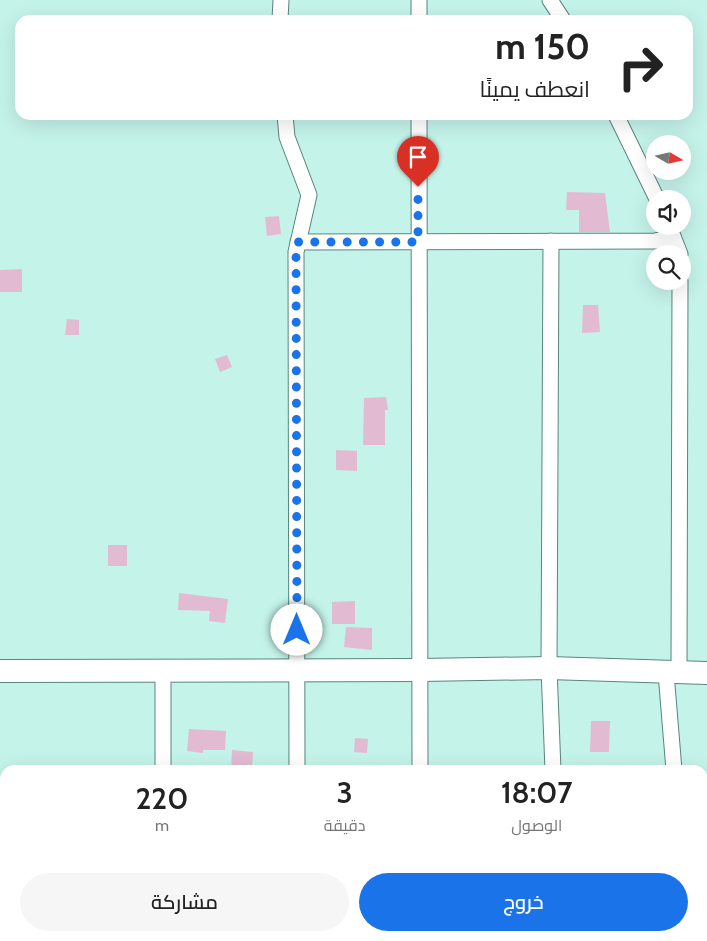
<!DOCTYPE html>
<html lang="ar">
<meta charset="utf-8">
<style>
body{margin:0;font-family:Cabin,Cairo,sans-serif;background:#f6f6f6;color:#222;direction:rtl;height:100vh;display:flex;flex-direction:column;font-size:19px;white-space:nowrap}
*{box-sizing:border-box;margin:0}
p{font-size:16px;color:#767676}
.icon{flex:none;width:28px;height:28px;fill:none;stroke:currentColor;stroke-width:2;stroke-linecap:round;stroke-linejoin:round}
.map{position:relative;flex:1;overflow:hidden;direction:ltr}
.drawer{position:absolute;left:0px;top:765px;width:708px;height:176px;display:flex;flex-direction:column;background:#fff;border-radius:15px 15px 0 0;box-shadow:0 5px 20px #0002;direction:rtl}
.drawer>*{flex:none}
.guide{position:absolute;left:15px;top:15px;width:678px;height:105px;border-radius:15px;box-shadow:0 5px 20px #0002;direction:rtl;background:#fff;color:#222;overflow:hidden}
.needle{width:32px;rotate:99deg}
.controls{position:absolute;left:646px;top:135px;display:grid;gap:10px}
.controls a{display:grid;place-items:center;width:45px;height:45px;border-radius:50%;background:#fff;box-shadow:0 5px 20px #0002;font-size:25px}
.pin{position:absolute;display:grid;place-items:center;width:42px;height:42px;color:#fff;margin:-51px -21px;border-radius:50% 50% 50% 0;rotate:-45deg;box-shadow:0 0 5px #0007}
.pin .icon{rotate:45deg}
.me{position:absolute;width:55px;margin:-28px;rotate:0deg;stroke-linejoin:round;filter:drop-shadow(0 0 4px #0008)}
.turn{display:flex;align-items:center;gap:18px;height:105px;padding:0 20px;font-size:22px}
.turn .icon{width:65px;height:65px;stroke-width:2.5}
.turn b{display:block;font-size:35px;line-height:42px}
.eta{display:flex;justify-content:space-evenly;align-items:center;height:85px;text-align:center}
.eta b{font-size:30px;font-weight:600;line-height:35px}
.button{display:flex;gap:10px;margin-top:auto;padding:10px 20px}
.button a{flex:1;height:58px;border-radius:30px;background:#1a73e8;color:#fff;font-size:20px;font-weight:600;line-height:58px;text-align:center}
.button a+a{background:#f6f6f6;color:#222}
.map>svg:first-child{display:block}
</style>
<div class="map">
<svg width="707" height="941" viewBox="0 0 707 941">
<rect width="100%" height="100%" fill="#c4f3ea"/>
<!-- building -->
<g fill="#e2bbd2">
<polygon points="567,192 605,193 610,232 579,232 579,210 566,210"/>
<polygon points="279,216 281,234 267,236 265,217"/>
<polygon points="22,269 22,292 0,292 0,270"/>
<polygon points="583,305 598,305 600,332 582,333"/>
<polygon points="67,319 79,320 79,335 65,335"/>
<polygon points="227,355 232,367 220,372 215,359"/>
<polygon points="386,397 388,410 385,410 385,445 363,445 364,398"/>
<polygon points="336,450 357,451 357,471 336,470"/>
<rect x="108" y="545" width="19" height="21"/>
<polygon points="179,593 228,599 225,623 209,621 210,611 178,610"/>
<polygon points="355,601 355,624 332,624 332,602"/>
<polygon points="346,627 372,628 372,650 344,647"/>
<polygon points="591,721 610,721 609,752 590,752"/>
<polygon points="189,729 226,731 225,750 203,750 203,753 187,751"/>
<polygon points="355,738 368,739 367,753 354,752"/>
<polygon points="232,750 253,752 252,770 231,770"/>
</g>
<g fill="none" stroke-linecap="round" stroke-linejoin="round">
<defs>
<g id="minor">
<polyline points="550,0 563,20"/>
<polyline points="280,20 281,0"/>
<polyline points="419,20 419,0"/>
<polyline points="285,115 287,137 309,195 296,252 297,770"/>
<polyline points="419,115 420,770"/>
<polyline points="616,115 657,199"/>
<polyline points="669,226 680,254"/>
<polyline points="551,241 549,668 553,770"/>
<polyline points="298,242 655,241 673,237"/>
<polyline points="163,671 163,770"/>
<polyline points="666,673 674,770"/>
<polyline points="679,673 680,281"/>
<polyline points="0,808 5,808"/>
<polyline points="702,809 707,810"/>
<polyline points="164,936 164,941"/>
<polyline points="298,936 298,941"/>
<polyline points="421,936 421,941"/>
<polyline points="678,936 678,941"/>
<polyline points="553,941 553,936"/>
</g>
<polyline id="secondary" points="0,671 420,670 549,668 707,673"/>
</defs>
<!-- minor casing -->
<use href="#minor" stroke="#5a857e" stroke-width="17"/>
<!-- secondary casing -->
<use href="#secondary" stroke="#5a857e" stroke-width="24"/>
<!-- minor -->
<use href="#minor" stroke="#fff" stroke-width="15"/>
<!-- secondary -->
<use href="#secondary" stroke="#fff" stroke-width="22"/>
</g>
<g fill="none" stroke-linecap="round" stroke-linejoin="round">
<!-- route -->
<polyline stroke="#1a73e8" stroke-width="9" stroke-dasharray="0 16.2" points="297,630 296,252 298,242 418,242 418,187"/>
</g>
</svg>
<div class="controls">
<a><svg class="needle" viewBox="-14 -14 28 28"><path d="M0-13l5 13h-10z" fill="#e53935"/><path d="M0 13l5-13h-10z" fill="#767676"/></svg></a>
<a><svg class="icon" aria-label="sound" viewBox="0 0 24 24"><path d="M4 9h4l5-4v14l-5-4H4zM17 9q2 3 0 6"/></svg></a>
<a><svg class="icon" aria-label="search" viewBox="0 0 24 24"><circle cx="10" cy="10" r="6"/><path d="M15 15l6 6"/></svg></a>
</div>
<div class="pin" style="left:418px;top:187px;background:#d93025"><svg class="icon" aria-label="arrive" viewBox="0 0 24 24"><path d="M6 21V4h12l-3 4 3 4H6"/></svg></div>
<svg class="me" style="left:297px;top:630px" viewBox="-20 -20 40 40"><circle r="19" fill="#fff"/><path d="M0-13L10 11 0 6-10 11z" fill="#1a73e8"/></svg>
<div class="guide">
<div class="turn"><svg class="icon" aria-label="right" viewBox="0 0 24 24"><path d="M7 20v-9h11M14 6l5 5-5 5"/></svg><div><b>150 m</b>انعطف يمينًا</div></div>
</div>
<section class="drawer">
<div class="eta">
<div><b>18:07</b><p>الوصول</p></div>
<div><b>3</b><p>دقيقة</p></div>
<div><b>220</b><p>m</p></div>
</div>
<div class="button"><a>خروج</a><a>مشاركة</a></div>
</section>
</div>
